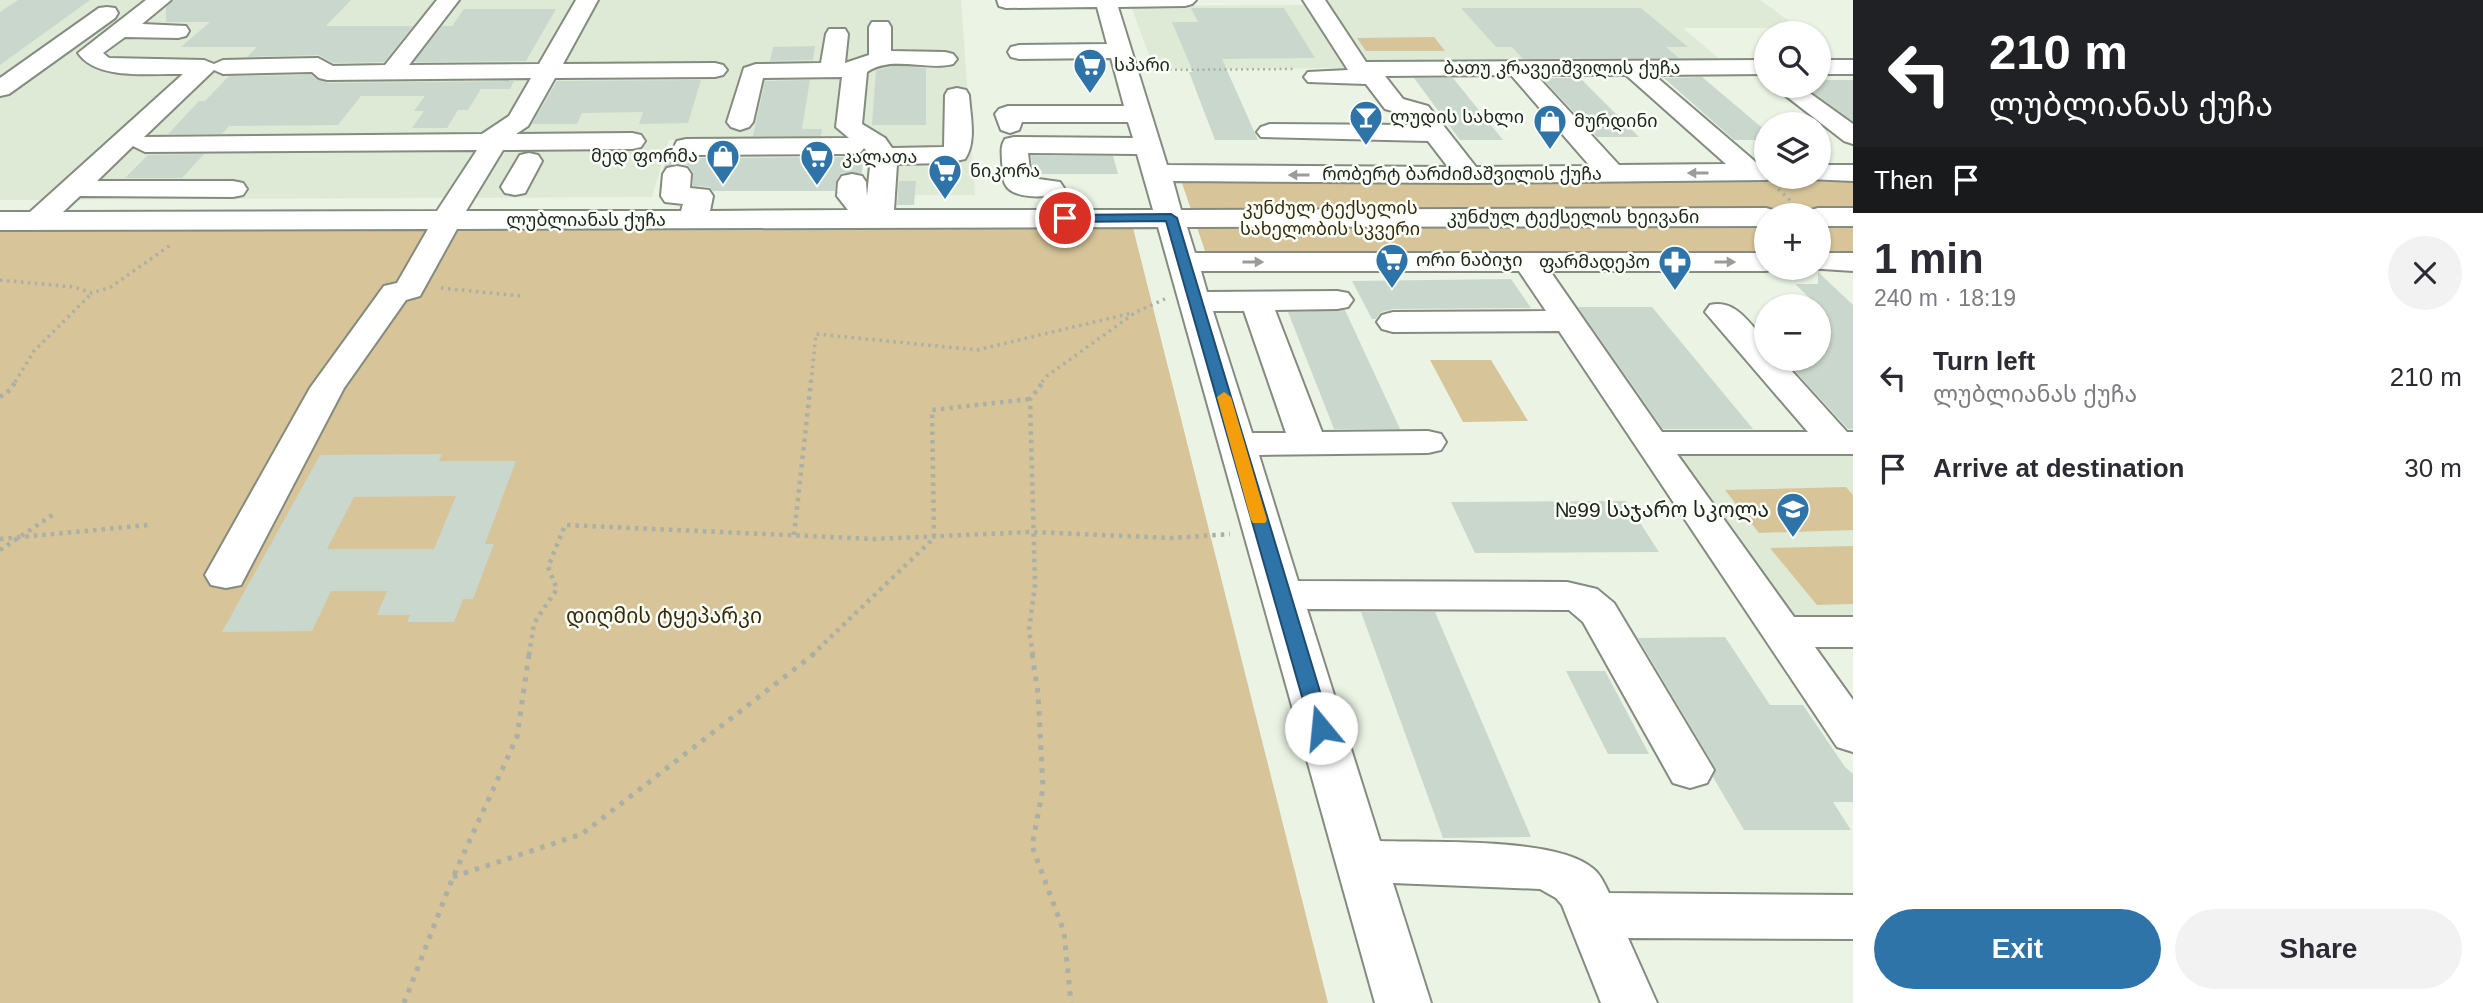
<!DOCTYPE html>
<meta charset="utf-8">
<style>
body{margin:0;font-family:Helvetica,"Noto Sans Georgian",sans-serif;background:#f2f2f3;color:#2b2b33;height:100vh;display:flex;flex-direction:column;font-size:26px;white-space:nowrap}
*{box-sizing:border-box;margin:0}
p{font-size:23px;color:#7c7c81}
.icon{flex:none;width:38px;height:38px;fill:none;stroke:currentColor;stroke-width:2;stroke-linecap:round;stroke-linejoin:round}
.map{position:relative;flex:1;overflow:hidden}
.side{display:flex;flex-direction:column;background:#fff;width:630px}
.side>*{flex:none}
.top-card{background:#202124;color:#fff;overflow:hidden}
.buttons{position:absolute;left:1754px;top:21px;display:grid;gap:14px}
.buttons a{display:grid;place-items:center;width:77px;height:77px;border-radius:50%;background:#fff;box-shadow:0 2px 5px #0004;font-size:35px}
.pin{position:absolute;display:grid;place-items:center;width:60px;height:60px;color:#fff;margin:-30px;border:4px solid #fff;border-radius:50%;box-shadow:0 2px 7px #0007}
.me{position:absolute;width:77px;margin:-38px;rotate:343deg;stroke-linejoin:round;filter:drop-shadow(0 0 5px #0008)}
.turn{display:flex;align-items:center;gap:24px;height:147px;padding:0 21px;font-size:32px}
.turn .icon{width:91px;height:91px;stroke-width:2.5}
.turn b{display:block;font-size:49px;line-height:60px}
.then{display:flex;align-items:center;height:66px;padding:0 21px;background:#0003;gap:14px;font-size:26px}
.round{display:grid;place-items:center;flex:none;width:74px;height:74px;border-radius:37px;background:#f2f2f3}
.headline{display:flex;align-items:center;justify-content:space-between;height:119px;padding:0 21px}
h1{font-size:42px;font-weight:800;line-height:52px}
.primary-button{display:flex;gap:14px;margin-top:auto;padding:14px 21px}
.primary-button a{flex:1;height:80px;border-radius:42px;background:#2f74a9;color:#fff;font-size:28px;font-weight:800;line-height:80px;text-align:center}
.primary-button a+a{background:#f2f2f3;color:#2b2b33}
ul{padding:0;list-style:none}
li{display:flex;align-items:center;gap:21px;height:91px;padding:0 21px}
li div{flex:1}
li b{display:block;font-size:26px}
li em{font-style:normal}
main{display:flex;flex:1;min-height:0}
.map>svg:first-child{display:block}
</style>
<main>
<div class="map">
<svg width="1853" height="1003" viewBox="0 0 1853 1003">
<rect width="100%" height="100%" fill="#ebf3e5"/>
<!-- built -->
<g fill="#deead6">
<polygon points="0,0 961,0 975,195 864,195 869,147 860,140 669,140 652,197 0,200"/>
<polygon points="1319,0 1760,0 1799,28 1683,28 1723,62 1361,63"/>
<polygon points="1305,5 1346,68 1154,69 1131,6"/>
<polygon points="1853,454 1853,624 1795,624 1672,455"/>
</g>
<!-- green -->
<g fill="#d7c499">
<polygon points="1434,37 1445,51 1366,51 1357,38"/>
<polygon points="1853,176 1853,256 1818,256 1818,215 1766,215 1766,256 1206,254 1181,180"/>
<polygon points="1133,228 1328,1003 0,1003 0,230"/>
<polygon points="1430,360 1491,360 1528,421 1463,422"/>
<polygon points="1846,487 1853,495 1853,530 1759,533 1725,490"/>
<polygon points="1853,546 1853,604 1817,605 1770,548"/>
</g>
<!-- building -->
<g fill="#cad7cd" fill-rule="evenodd">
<polygon points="18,0 90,0 0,65 0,12"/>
<polygon points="174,0 351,0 326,26 413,26 384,62 334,63 318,55 247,57 257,47 181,47 210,22 166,22 166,7"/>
<polygon points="1191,8 1284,8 1315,58 1222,59 1258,140 1215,140 1189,72 1193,72 1172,22 1198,22"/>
<polygon points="1461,8 1641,8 1688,47 1666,47 1679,58 1523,59 1512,47 1496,47"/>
<polygon points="464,9 556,9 526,61 414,62 442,26 452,26"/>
<polygon points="815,46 813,60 770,61 773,47"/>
<polygon points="898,66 926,68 926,125 872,125 876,70"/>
<polygon points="311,75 327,83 514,81 510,89 481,89 468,110 458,110 447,128 412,128 424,111 414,111 425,96 361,96 338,125 229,126 222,134 168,134 199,101 205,101 229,76"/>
<polygon points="1702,77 1766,131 1766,140 1734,140 1664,78"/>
<polygon points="1414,78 1453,78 1503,140 1460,140"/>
<polygon points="1542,78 1580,78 1639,137 1597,137"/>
<polygon points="701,80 688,123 639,124 643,112 582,113 577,124 532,124 557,81"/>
<polygon points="810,80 802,129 822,129 821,136 753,136 765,81"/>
<polygon points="1818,80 1853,80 1853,121 1804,86 1818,86"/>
<polygon points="669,153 673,160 683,164 694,162 697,158 852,157 863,154 862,173 841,173 836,181 835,191 713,191 709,187 693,186 693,173 688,165 676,163 663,169"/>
<polygon points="204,154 182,178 125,178 148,155"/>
<polygon points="1031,156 1113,156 1118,174 1033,174"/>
<polygon points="899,181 916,181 914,205 897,205"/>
<polygon points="1818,272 1853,305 1853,429 1848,429 1784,359 1818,359 1818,306 1795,284 1818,284"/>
<polygon points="1511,279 1531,308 1393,309 1381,312 1376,319 1372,319 1352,281"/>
<polygon points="1578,307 1652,307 1753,429 1663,429"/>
<polygon points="1345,310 1400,429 1334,429 1288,312"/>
<path d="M442,454l-3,7h77l-31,83h9l-21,55h-10l-9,23h-47l3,-7h-33l10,-24h-56l-19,40 -90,1 98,-177zM456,496l-22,53h-107l27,-52z"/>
<polygon points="1626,501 1659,552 1475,553 1451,502"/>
<polygon points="1361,612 1435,612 1531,837 1443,838"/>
<polygon points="1725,637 1770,705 1803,705 1845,767 1853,774 1853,802 1833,802 1851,830 1744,830 1713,777 1716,769 1638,638"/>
<polygon points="1566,671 1605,671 1649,754 1608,754"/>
</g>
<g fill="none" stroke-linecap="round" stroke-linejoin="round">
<defs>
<g id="minor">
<path d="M146,0h25l-29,24 44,2 3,5 -3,5 -8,2 -53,-1 -22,16 6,5 95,2 10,4 9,-4 95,-2 15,8 52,-1 52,-65h22l-50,65 130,-1 37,-64h22l-35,64 152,-1 8,2 4,5 -4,5 -8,2 -160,1 -27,48 -12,8 116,-1 9,2 4,6 -4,6 -9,2 -129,1 -37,61h215l2,-7 -18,-2 -4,-6 2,-22 4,-6 10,-2 10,2 4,6 -1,14 19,2 4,6 -3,15 138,-1 -11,-14 1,-14 4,-6 10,-2 10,2 4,6 1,14 4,-40 -7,-8 -3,4 -9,2 -156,1 -3,4 -9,2 -9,-2 -4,-6 6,-12 9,-2 163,-1 -13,-11 6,-50 -79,1 -10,44 -4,5 -9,3 -9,-3 -4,-5 17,-54 12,-4 65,-1 5,-29 3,-5h16l3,5 -3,29 24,-8v-28l3,-5h16l3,5v24l54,1 8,2 4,5 -4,5c-27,7 -62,-9 -86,8l-5,52 23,14 7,10 52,-1 1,-52 3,-5 9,-2 9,2 3,5c1,19 8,47 -4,64l-18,4 -50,1 -3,46h259l-16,-56 -109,-1 3,25 29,4 4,6 -4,6c-14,3 -47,6 -55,-10 -3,-6 -2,-16 -3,-22 0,-9 -2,-15 3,-23l9,-2 119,1 -5,-16h-106l-3,8 -9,3 -9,-3 -6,-16 4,-5 9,-3h116l-13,-48 -92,1 -8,-2 -3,-5 3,-5 8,-2 88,-1 -10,-37 -91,1 -7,-2 -2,-6h199l-4,4 -7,2 -67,1 49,158 281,2 -20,-26 -167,-4 -4,-5 4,-5 9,-3 147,1 -7,-9 -25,-7 -19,-25 -58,-2 -4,-5 4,-5 40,-2 -45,-70h22l41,62 400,-2v14l-112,1 104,89h8v13h10l-10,3 -298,3 -295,-2 8,29 585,-2 10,3 3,4h-13v11l-579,1 8,26h571v15h11l-11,3h-216l112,161h146l-103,-120 5,-7c26,-6 40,19 56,37v17h15l66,73h6v22h-176l117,163h59v30h-38l38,53v52l-16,-5 -278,-416 -166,1 -11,-3 -5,-7 5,-7 11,-3 153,-1 -27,-40h-318l6,21 130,-1 11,2 5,7 -5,7 -11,2 -62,1 47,122 106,-1 13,3 5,8 -5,8 -13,3 -169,2 39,126 269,1 30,7 17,14 100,167 -7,13 -17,5 -17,-5 -90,-161 -14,-12 -262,-1 73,232c50,2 173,-4 211,26 9,6 13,16 18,26l244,2v44l-225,-1 29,65h-56l-39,-98 -6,-7 -16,-9 -147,-6 38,120h-56l-217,-776 -701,2 -37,67 -14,4 -62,88 -103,197 -15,3 -15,-3 -6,-10 105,-187 74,-102 13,-3 31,-54 -428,1v-18h30l153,-138c-31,-1 -86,7 -105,-21zM214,70l9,4 89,-2 7,6 8,2 204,-2 -22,38 -27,18 -338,3zM1511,75l79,91 -114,1 -48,-61 -25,-7 -18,-23zM1536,75h90l100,89 -107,1zM133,146l12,6 332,-2 -40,61 -374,1 17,-16 153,1 10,-2 4,-6 -4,-6 -10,-2h-136zM1213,311h31l42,122h-34z"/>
<polygon points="107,7 115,8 118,13 115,18 9,94 0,96 0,78 99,8"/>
<rect x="1818" y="60" width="35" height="14"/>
<polygon points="1773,86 1800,86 1853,124 1853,144 1844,141"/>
<polygon points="529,153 538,155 542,161 525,193 515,195 505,193 501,187 520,155"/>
<polygon points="1818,165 1853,165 1853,181 1808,179 1807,177 1818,177"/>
<polygon points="1818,208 1853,208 1853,226 1818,226 1818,215 1805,215 1808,211"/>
<polygon points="1818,253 1853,253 1853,271 1807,268 1818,268"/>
</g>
</defs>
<!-- minor casing -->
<use href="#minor" stroke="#848b7f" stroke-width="4"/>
<!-- path-far3 -->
<polyline stroke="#aab0a5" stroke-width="2.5" stroke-dasharray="2 3.5" stroke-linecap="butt" points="1153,70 1295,69"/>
<!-- path-far2 -->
<g stroke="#aab0a5" stroke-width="3.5" stroke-dasharray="2.5 4.5" stroke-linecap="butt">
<polyline points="1778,189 1792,202"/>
<polyline points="0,280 74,287 92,293 111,287 172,244"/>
<polyline points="441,288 521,296"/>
<polyline points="15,382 34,351 92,293"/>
<polyline points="811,382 816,334 977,350 1132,313"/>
<polyline points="1042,382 1047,376 1136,312 1165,299"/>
</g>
<!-- path-far1 -->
<g stroke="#aab0a5" stroke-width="4.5" stroke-dasharray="3.5 5" stroke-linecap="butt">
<polyline points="0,397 10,390 16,381"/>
<polyline points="794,535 811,381"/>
<polyline points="0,539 148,525"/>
<polyline points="0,550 54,514"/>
<polyline points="529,655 534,623 557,589 548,567 565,525 875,539 1031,532 1172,538 1230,534"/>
<polyline points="812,655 934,538 932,410 1030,399"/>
<polyline points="1033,655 1029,630 1035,585 1030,399 1044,381"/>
</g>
<!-- path -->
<g stroke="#aab0a5" stroke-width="5" stroke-dasharray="4.5 7" stroke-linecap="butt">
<polyline points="1032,654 1038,693 1043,788 1032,846 1064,932 1071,1003"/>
<polyline points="453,877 582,834 814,654"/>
<polyline points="404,1003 453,877 517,737 529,654"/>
</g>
<!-- minor -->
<use href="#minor" fill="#fff" fill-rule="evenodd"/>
</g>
<!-- one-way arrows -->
<defs><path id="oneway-solid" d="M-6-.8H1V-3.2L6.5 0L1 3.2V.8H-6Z" transform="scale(1.75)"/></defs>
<g fill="#9b9c9a">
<use href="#oneway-solid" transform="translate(1698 173) rotate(180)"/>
<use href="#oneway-solid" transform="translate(1299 175) rotate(180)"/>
<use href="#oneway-solid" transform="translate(1253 262)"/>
<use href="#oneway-solid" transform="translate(1725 262)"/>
</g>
<!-- route -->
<polygon fill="#2f74a9" stroke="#1f4b6e" stroke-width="2" points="1171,214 1177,218 1331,728 1328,733 1314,733 1311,728 1166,221 1065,222 1059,218 1065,215"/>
<!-- slow -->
<polygon fill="#f59e0b" points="1224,392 1231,397 1267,520 1265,523 1253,523 1251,520 1217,397"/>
<!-- icons -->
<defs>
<symbol id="supermarket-pin" viewBox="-11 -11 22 30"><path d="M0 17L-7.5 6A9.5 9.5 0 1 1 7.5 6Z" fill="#2f74a9" stroke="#fafff7"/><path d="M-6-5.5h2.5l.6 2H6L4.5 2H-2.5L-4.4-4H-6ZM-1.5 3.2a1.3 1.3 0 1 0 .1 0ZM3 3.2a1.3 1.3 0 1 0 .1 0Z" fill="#fff"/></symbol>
<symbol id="bar-pin" viewBox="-11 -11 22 30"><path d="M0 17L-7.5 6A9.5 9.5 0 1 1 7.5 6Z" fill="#2f74a9" stroke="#fafff7"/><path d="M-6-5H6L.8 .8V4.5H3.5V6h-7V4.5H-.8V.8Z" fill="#fff"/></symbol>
<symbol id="shop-pin" viewBox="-11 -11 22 30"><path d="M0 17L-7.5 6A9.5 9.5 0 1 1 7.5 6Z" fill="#2f74a9" stroke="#fafff7"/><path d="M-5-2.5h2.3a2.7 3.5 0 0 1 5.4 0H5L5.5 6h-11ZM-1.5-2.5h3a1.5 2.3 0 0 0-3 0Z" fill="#fff"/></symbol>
<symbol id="pharmacy-pin" viewBox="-11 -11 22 30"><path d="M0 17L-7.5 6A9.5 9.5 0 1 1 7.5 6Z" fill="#2f74a9" stroke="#fafff7"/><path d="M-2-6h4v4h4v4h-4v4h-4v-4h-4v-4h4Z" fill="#fff"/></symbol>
<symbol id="school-pin" viewBox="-11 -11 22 30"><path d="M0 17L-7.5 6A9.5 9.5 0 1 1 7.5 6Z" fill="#2f74a9" stroke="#fafff7"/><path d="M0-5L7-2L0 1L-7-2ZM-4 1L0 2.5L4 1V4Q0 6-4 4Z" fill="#fff"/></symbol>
</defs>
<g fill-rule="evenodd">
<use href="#supermarket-pin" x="1071" y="46" width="38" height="52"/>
<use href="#bar-pin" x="1347" y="98" width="38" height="52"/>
<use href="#shop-pin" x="1531" y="102" width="38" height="52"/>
<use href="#shop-pin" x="704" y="137" width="38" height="52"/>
<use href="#supermarket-pin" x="798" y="138" width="38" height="52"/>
<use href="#supermarket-pin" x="926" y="152" width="38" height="52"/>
<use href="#supermarket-pin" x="1373" y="241" width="38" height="52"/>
<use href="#pharmacy-pin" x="1656" y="243" width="38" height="52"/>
<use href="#school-pin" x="1774" y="490" width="38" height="52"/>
</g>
<g text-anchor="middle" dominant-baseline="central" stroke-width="5" stroke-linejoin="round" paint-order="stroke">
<!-- far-poi labels -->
<g font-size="18" fill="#21241f" stroke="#fafff7" text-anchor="start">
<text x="1114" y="65">სპარი</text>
<text x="1390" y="117">ლუდის სახლი</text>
<text x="1574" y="121">მურდინი</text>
<text x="698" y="156" text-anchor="end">მედ ფორმა</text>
<text x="842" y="157">კალათა</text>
<text x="970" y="171">ნიკორა</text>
<text x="1416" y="260">ორი ნაბიჯი</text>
<text x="1650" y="262" text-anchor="end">ფარმადეპო</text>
</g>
<!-- far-street labels -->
<g font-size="18" fill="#21241f" stroke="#fafff7">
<text x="1562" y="68">ბათუ კრავეიშვილის ქუჩა</text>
<text x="1462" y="174">რობერტ ბარძიმაშვილის ქუჩა</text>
<text x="1573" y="217">კუნძულ ტექსელის ხეივანი</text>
<text x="586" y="220">ლუბლიანას ქუჩა</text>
</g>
<!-- far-park labels -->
<g font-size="18" fill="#372a0b" stroke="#fafff7">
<text x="1330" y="208">კუნძულ ტექსელის<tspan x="1330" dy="21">სახელობის სკვერი</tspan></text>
</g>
<!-- poi labels -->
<g font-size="21" fill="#21241f" stroke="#fafff7" text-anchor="end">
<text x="1769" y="509">№99 საჯარო სკოლა</text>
</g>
<!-- park labels -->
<g font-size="21" fill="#372a0b" stroke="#fafff7">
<text x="664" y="615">დიღმის ტყეპარკი</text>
</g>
</g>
</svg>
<div class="buttons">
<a><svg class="icon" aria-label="search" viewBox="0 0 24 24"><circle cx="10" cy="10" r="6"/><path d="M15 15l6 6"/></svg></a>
<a><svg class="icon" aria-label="layers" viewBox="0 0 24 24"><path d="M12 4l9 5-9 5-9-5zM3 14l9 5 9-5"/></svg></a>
<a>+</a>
<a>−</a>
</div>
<div class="pin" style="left:1065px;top:218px;background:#d93025"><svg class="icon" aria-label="arrive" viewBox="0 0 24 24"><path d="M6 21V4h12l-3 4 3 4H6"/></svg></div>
<svg class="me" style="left:1321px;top:728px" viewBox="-20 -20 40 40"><circle r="19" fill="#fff"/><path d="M0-13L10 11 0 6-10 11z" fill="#2f74a9"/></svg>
</div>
<section class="side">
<div class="top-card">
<div class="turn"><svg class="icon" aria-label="left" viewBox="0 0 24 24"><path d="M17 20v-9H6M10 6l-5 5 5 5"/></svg><div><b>210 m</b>ლუბლიანას ქუჩა</div></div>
<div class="then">Then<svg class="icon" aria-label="arrive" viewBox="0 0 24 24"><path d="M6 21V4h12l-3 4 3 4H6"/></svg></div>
</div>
<div class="headline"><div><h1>1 min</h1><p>240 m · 18:19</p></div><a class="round"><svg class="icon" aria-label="close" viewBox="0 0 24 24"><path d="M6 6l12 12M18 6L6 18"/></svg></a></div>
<ul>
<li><svg class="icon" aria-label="left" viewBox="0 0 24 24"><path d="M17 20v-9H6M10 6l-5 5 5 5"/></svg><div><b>Turn left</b><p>ლუბლიანას ქუჩა</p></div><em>210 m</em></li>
<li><svg class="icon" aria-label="arrive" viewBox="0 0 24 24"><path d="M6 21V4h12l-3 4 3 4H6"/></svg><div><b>Arrive at destination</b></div><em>30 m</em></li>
</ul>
<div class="primary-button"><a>Exit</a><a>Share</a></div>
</section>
</main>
